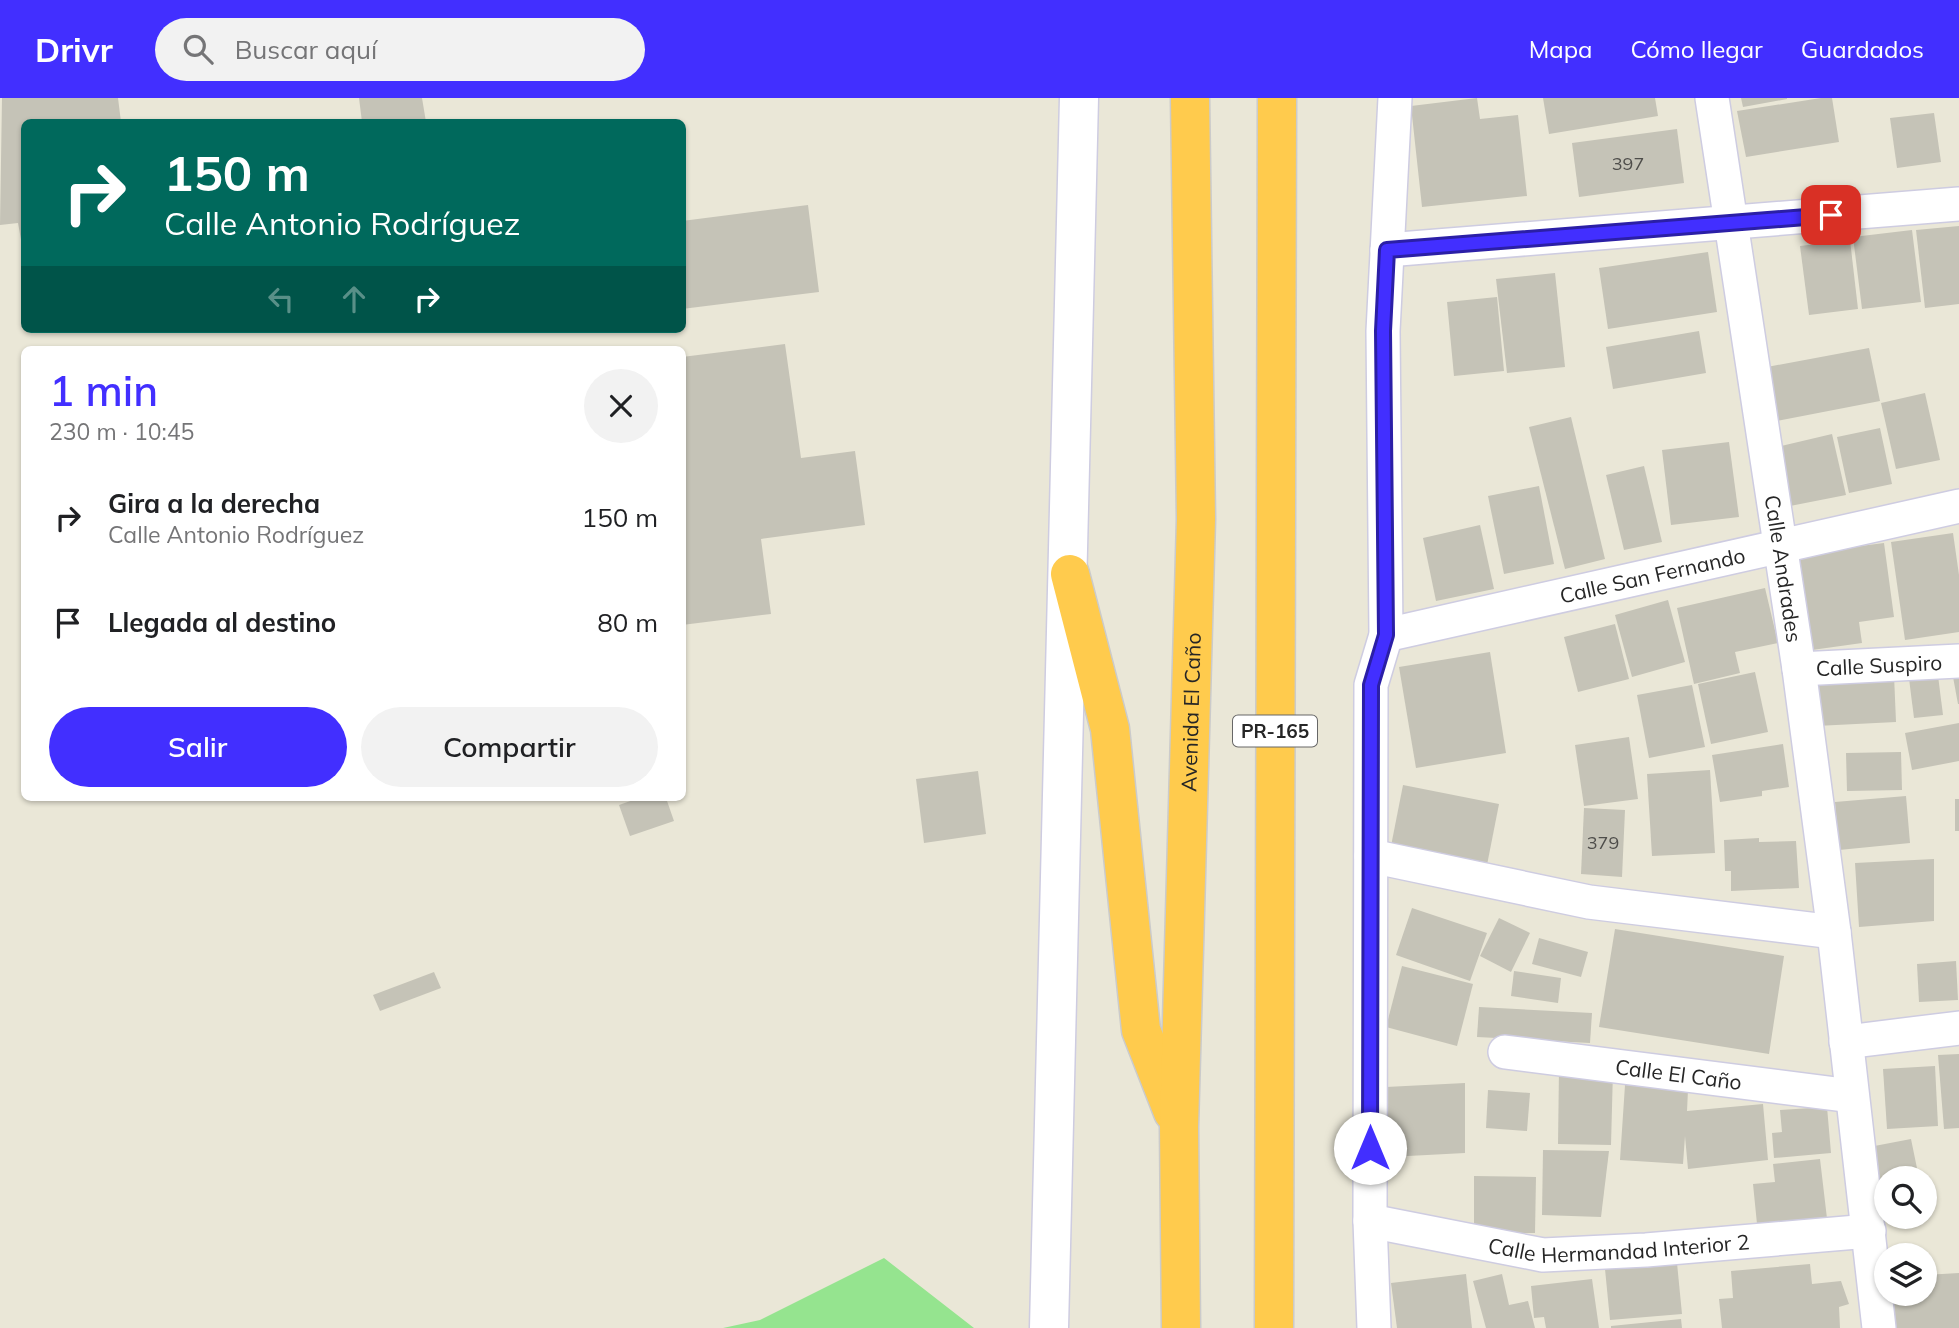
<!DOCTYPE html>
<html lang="es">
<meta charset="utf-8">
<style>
body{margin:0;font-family:Mulish,sans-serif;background:#f2f2f2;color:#202124;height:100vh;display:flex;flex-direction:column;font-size:26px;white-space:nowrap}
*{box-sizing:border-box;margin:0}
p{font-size:23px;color:#757577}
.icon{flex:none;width:38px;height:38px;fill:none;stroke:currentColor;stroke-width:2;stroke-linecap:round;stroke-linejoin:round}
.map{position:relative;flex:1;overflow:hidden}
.side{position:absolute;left:21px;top:248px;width:665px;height:455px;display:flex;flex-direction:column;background:#fff;border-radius:10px;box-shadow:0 2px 5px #0004}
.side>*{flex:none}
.guide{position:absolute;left:21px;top:21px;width:665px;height:214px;border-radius:10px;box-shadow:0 2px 5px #0004;background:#00695c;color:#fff;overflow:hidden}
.controls{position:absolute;left:1874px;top:1068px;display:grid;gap:14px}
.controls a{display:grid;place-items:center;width:63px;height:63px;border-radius:50%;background:#fff;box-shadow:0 2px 5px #0004;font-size:35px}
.pin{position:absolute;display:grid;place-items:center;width:60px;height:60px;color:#fff;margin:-30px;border-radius:14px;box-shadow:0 4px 10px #0006}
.me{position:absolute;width:77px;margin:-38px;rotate:0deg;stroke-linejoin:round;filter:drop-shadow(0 0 5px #0008)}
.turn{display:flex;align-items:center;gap:24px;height:147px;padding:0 28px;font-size:32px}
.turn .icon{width:91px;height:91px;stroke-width:2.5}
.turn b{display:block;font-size:49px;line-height:60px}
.lanes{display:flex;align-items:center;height:66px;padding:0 28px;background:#0003;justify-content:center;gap:35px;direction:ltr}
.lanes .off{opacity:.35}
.round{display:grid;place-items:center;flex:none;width:74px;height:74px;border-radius:37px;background:#f2f2f2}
.overview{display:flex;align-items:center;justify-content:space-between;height:119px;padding:0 28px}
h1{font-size:42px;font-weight:600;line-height:52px;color:#422fff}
.action{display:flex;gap:14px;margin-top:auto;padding:14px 28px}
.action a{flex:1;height:80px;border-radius:42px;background:#422fff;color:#fff;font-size:28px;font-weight:600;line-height:80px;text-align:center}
.action a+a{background:#f2f2f2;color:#202124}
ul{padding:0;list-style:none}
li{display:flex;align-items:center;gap:21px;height:105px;padding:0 28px}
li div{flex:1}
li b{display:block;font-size:26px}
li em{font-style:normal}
header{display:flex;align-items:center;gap:42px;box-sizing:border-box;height:98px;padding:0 35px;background:#422fff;color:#fff}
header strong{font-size:33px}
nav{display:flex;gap:38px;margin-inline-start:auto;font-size:24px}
.search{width:490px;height:63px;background:#f2f2f2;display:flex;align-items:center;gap:18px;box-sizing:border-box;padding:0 24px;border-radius:38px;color:#757577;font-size:26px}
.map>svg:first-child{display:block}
</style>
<header>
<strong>Drivr</strong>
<div class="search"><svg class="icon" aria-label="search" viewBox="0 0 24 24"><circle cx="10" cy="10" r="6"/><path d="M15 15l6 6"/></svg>Buscar aquí</div>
<nav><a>Mapa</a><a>Cómo llegar</a><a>Guardados</a></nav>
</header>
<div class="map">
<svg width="1959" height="1230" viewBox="0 0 1959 1230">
<rect width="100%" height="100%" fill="#eae7d7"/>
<!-- green -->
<polygon fill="#95e48f" points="884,1160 974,1230 723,1230 760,1222"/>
<!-- building -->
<g fill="#c5c3b7">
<polygon points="2,0 118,0 121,24 24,24 24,158 18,125 0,127"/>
<polygon points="359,0 422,0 426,24 362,24"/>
<polygon points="1477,0 1480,21 1518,17 1527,98 1422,109 1411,8"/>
<polygon points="1543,0 1655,0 1658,18 1549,36"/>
<polygon points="1741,0 1787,0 1787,1 1743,9"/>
<polygon points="1821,0 1832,0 1839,44 1746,59 1737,13"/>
<polygon points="1934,15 1941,64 1897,70 1890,20"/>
<polygon points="1677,31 1684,85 1579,99 1572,45"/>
<polygon points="808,107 819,194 682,211 682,123"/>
<polygon points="1959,128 1959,206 1925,210 1916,132"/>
<polygon points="1912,132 1921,204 1862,211 1853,139"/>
<polygon points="1850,142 1858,211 1809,217 1800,148"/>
<polygon points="1708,154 1717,214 1608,231 1599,170"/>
<polygon points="1555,175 1565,269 1507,275 1496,181"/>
<polygon points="1497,199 1504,273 1454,278 1447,204"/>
<polygon points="1699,233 1706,275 1613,291 1606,249"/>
<polygon points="785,246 801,360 855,353 865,427 761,441 771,516 682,527 682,259"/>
<polygon points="1869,250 1880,303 1777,323 1767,269"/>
<polygon points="1925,295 1940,362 1896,371 1881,305"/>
<polygon points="1571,319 1605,461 1565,471 1529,329"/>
<polygon points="1880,330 1892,386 1849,395 1837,339"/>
<polygon points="1832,336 1846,397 1790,408 1777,349"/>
<polygon points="1729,344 1739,419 1671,427 1662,352"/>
<polygon points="1644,368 1662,444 1624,452 1606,377"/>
<polygon points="1539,388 1554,466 1504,476 1488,398"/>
<polygon points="1480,427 1494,491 1436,503 1423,440"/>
<polygon points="1953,435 1959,477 1959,534 1905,542 1891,444"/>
<polygon points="1884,445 1894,519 1859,524 1862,545 1812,552 1799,456"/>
<polygon points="1765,490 1778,545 1735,554 1740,575 1694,586 1677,510"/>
<polygon points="1668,502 1685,564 1632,579 1615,517"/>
<polygon points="1615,526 1629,581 1578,594 1564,539"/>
<polygon points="1490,554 1506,655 1416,670 1399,569"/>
<polygon points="1936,562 1943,617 1914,620 1907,565"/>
<polygon points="1755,574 1768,634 1711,646 1698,586"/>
<polygon points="1894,577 1896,624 1816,628 1814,581"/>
<polygon points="1959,578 1959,606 1958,606 1953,579"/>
<polygon points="1692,587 1705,649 1649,660 1637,597"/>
<polygon points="1959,625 1959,663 1912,672 1905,635"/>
<polygon points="1629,639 1638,701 1584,708 1575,647"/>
<polygon points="1783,646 1789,689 1762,693 1762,698 1720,704 1712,657"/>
<polygon points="1901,654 1902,692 1847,693 1846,655"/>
<polygon points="1710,672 1715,755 1652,758 1647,676"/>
<polygon points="978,673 986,736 924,745 916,681"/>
<polygon points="1403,687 1499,706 1487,767 1391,748"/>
<polygon points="1906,698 1910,745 1839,752 1835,704"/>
<polygon points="639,700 666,700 674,723 630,738 619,707"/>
<rect x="1955" y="701" width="4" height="32"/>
<polygon points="1584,710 1625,712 1622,779 1581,776"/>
<polygon points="1759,740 1759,744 1796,743 1799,790 1731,793 1731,773 1725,773 1724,742"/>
<polygon points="1934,761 1934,823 1859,829 1855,765"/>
<polygon points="1412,810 1487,835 1470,883 1396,857"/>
<polygon points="1499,820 1530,835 1511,874 1480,858"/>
<polygon points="1615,831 1784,858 1769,956 1599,929"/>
<polygon points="1539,840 1588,854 1581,879 1532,866"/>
<polygon points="1956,863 1958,902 1919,904 1917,866"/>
<polygon points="1402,868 1473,886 1457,948 1386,929"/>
<polygon points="1514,873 1561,880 1558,905 1511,898"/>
<polygon points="434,874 441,890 380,913 373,897"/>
<polygon points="1479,909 1592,915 1590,945 1477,939"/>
<polygon points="1959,956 1959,1030 1944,1031 1938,957"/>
<polygon points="1935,968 1938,1028 1887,1031 1883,971"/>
<polygon points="1559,971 1613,972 1611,1047 1558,1046"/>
<polygon points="1465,985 1465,1055 1389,1059 1386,989"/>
<polygon points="1625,987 1688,992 1687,1013 1763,1006 1768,1062 1688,1071 1685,1038 1683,1066 1620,1062"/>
<polygon points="1488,992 1530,995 1527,1033 1486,1030"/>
<polygon points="1827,1009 1831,1055 1774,1060 1772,1035 1782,1034 1780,1012"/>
<polygon points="1911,1041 1919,1080 1886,1080 1886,1113 1877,1115 1864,1050"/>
<polygon points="1543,1052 1609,1053 1601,1119 1542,1117"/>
<polygon points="1820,1061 1828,1129 1758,1136 1753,1086 1775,1084 1773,1066"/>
<polygon points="1474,1078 1536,1079 1535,1135 1474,1135"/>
<polygon points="1677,1165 1682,1216 1610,1222 1605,1171"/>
<polygon points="1810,1166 1812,1186 1841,1183 1849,1206 1839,1209 1840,1230 1722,1230 1719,1201 1733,1200 1731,1173"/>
<polygon points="1959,1175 1959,1230 1892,1230 1889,1195 1925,1195 1925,1177"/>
<polygon points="1466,1176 1472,1230 1397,1230 1391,1185"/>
<polygon points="1502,1176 1509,1207 1528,1203 1535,1230 1486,1230 1473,1183"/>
<polygon points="1592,1181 1599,1230 1546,1230 1544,1219 1534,1220 1531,1188"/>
<polygon points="1681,1221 1682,1230 1611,1230 1611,1228"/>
</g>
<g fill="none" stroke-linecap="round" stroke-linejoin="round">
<defs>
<g id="street">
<path id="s1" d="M1712,0l87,571 35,263 45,396"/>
<polyline points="1387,152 1959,106"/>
<path id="s2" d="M1386,537l573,-129"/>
<path id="s3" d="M1799,571l160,-8"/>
<polyline points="1371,758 1589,804 1834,834"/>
<polyline points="1846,944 1959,930"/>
<path id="s4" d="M1505,954l347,44"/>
<path id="s5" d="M1370,1123l173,34 103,-5 223,-19"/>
<polyline points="1374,1230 1370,1123 1371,587 1386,537 1383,233 1395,0"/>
</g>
<polyline id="secondary" points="1049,1230 1079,0"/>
<g id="highway">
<polyline points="1070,476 1110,631 1141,932 1173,1014"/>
<path id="s6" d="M1181,1230l-2,-201 17,-608 -6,-421"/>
<polyline points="1274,1230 1277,0"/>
</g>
</defs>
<!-- street casing -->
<use href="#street" stroke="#cecce1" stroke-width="36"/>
<!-- secondary casing -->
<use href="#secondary" stroke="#cecce1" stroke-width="41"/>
<!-- highway casing -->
<use href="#highway" stroke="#cbcbcb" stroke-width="41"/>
<!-- street -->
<use href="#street" stroke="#fff" stroke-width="33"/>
<!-- secondary -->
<use href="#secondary" stroke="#fff" stroke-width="38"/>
<!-- highway -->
<use href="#highway" stroke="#ffcb4d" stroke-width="38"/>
</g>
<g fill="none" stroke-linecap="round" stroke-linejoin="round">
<defs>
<polyline id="route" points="1370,1050 1371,587 1386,537 1383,233 1387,152 1831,117"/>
</defs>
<!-- route casing -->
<use href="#route" stroke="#2b1fa6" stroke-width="18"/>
<!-- route -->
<use href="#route" stroke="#422fff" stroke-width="12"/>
</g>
<g text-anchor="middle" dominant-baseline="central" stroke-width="6" stroke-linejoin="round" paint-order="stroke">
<!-- number labels -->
<g font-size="18" fill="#4e4d4a">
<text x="1628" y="65">397</text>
<text x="1603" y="744">379</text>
</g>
<!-- shield labels -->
<rect fill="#fff" stroke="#676767" stroke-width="2" x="1233" y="617.5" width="84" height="31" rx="5"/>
<g font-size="19" font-weight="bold" fill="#262626">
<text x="1275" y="633">PR-165</text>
</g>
<!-- street labels -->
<g font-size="21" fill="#262626" stroke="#fff">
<text stroke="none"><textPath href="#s1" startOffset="476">Calle Andrades</textPath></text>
<text stroke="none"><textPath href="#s2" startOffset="273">Calle San Fernando</textPath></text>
<text stroke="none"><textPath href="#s3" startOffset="80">Calle Suspiro</textPath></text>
<text stroke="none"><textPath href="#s6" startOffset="616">Avenida El Caño</textPath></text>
<text stroke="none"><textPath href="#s4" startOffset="175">Calle El Caño</textPath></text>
<text stroke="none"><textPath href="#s5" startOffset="252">Calle Hermandad Interior 2</textPath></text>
</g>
</g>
</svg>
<div class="controls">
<a><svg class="icon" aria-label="search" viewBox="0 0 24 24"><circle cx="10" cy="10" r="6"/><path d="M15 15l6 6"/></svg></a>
<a><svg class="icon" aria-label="layers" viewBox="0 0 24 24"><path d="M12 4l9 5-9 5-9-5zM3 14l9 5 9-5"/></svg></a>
</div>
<div class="pin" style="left:1831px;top:117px;background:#d93025"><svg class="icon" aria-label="arrive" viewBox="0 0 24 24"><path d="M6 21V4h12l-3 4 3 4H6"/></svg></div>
<svg class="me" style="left:1370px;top:1050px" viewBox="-20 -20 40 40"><circle r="19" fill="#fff"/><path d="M0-13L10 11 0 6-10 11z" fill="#422fff"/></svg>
<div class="guide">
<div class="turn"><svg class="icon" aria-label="right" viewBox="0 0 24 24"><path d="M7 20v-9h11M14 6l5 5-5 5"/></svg><div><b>150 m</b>Calle Antonio Rodríguez</div></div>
<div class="lanes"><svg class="icon off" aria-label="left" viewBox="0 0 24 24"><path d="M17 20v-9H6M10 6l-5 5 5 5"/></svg><svg class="icon off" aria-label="ahead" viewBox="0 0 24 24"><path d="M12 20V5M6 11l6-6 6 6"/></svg><svg class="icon" aria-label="right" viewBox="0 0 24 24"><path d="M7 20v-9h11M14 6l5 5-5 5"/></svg></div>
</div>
<section class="side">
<div class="overview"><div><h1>1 min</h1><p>230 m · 10:45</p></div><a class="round"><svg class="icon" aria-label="close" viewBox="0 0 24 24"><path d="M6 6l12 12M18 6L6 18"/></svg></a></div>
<ul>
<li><svg class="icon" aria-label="right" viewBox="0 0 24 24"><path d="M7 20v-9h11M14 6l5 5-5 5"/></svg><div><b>Gira a la derecha</b><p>Calle Antonio Rodríguez</p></div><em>150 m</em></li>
<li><svg class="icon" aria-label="arrive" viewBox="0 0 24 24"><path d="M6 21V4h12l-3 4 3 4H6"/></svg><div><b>Llegada al destino</b></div><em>80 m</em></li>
</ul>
<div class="action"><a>Salir</a><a>Compartir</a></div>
</section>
</div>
